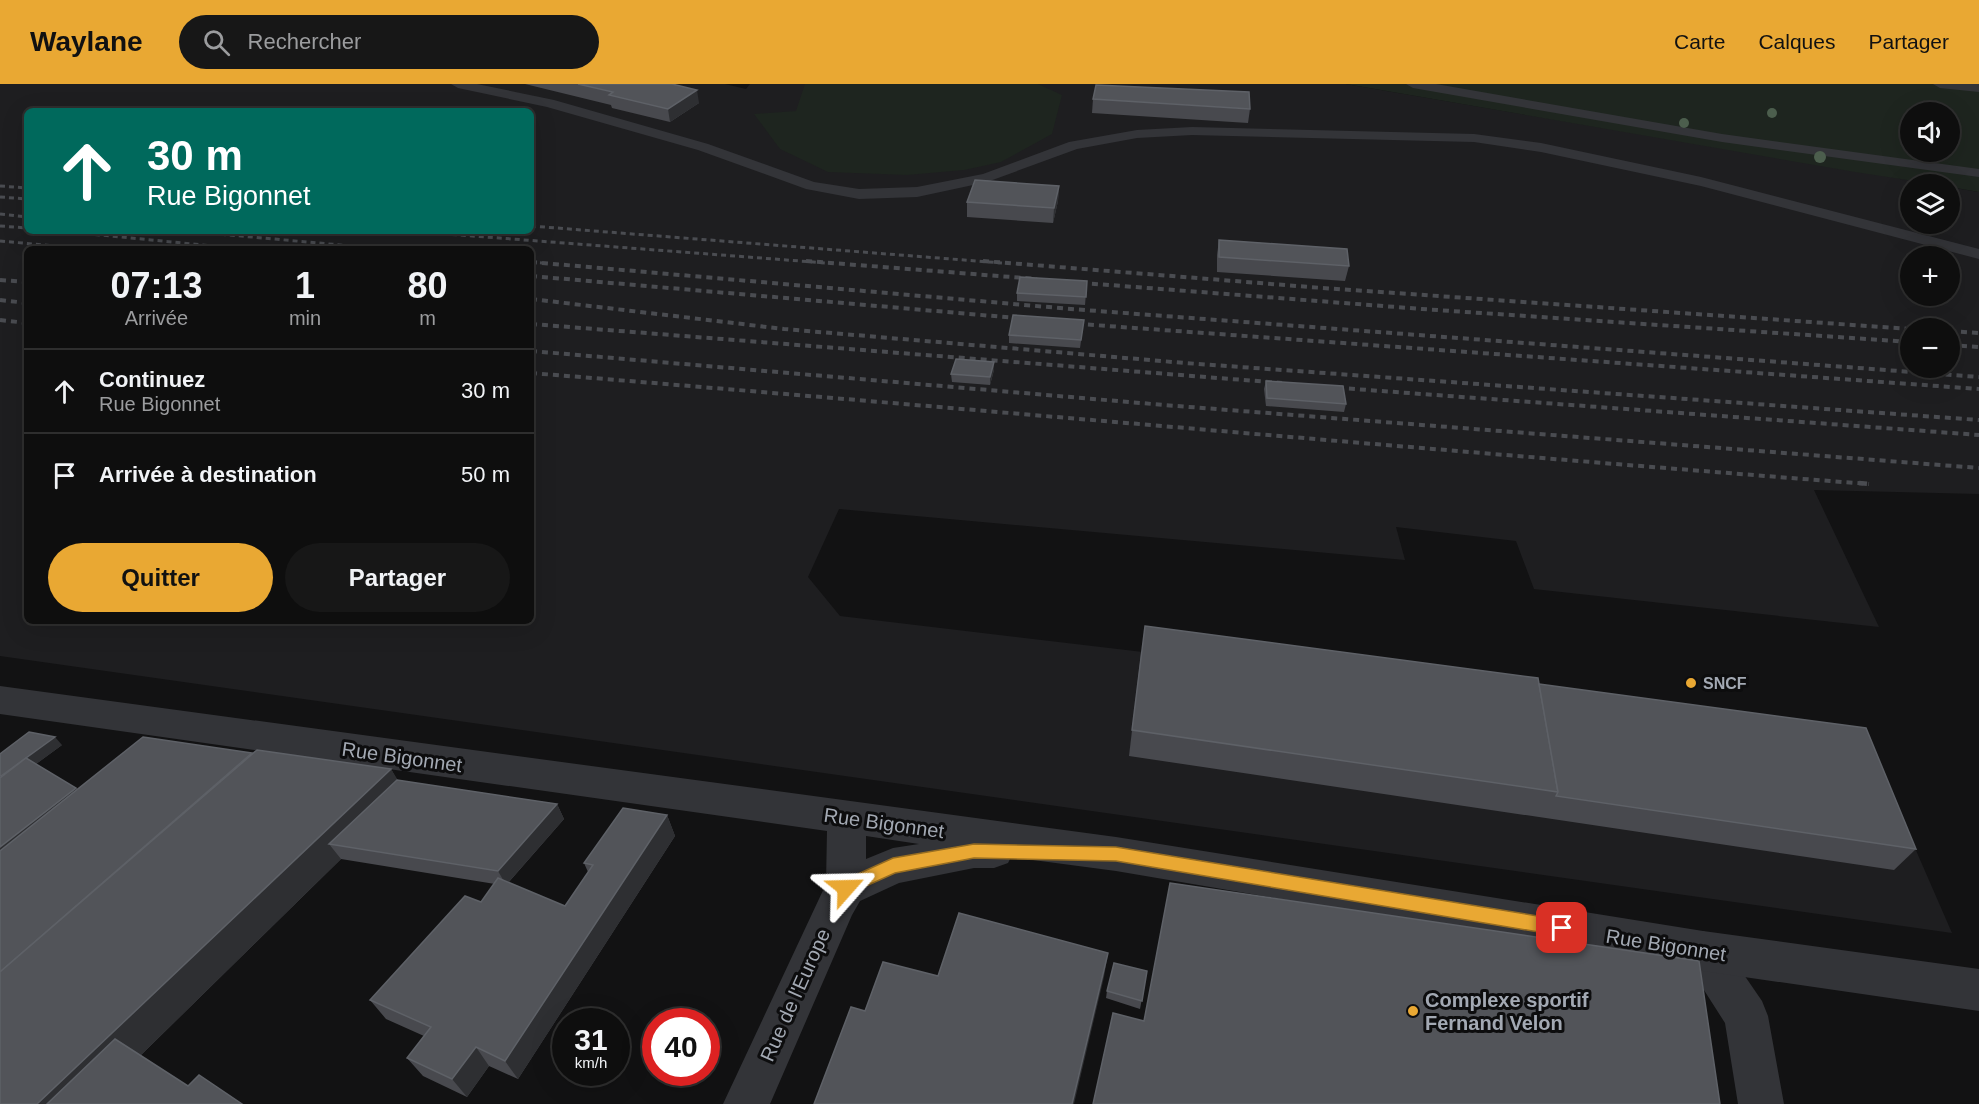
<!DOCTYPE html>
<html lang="fr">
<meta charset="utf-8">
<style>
body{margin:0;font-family:Arial,sans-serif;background:#171717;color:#f1f3f6;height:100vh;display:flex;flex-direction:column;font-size:22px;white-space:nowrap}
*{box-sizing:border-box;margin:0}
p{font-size:20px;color:#9b9c9e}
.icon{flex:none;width:33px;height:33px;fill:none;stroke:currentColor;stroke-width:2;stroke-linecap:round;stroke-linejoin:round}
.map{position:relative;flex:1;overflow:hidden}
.details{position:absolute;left:24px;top:162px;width:510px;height:378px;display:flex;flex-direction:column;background:#0e0e0e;border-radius:9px;box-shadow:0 6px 24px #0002,0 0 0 2px #2e2e2e}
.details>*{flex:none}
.banner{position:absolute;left:24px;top:24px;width:510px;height:126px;border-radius:9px;box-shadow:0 6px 24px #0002,0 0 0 2px #2e2e2e;background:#00695c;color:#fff;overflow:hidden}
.controls{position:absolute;left:1900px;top:18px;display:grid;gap:12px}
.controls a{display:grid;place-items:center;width:60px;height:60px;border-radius:50%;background:#0e0e0e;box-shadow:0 6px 24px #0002,0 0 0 2px #2e2e2e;font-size:30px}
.speed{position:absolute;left:552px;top:924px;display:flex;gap:12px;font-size:30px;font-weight:700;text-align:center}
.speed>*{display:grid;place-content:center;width:78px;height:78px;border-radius:50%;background:#0e0e0e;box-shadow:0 6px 24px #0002,0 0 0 2px #2e2e2e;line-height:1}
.speed small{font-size:15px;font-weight:400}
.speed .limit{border:9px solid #d22;background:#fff;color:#111}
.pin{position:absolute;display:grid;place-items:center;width:51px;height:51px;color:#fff;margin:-26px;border-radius:12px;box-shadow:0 3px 9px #0006}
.me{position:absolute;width:66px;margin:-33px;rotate:65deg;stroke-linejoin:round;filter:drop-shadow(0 0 4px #0008)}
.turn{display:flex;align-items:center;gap:21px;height:126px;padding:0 24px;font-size:27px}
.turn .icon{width:78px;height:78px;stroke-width:2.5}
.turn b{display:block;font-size:42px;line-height:51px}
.eta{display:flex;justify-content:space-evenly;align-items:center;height:102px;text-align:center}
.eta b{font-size:36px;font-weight:700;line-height:42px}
.button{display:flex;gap:12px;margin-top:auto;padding:12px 24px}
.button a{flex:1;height:69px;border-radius:36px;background:#e9a833;color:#111;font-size:24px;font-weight:700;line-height:69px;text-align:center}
.button a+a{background:#171717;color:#f1f3f6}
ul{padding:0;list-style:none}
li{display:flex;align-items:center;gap:18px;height:84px;padding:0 24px;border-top:2px solid #2e2e2e}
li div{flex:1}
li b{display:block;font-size:22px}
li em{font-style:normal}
header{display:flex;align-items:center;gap:36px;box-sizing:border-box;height:84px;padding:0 30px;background:#e9a833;color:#111}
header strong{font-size:28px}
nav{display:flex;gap:33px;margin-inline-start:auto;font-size:21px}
.search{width:420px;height:54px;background:#171717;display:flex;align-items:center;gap:15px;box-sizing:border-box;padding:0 21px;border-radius:33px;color:#9b9c9e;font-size:22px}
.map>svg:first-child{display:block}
</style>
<header>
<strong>Waylane</strong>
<div class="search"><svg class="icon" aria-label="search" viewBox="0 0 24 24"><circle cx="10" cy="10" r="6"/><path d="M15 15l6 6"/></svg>Rechercher</div>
<nav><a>Carte</a><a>Calques</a><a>Partager</a></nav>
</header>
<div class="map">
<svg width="1979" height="1020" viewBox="0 0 1979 1020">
<rect width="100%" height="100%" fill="#121213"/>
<!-- built -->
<path fill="#1e1e20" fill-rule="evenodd" d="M0,0h725l21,5 4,-5h596l587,100h-22v40h39v-37l29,5v302l-165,-4 65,137 -345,-38 -18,-48 -120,-14 9,33 -566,-51 -31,68 32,39 1027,122 85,195 -1952,-277zM27,27h504v120h-504zM27,165h504v372h-504zM1911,172h39v40h-39zM1911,244h39v40h-39z"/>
<!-- green -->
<g fill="#1e251f" fill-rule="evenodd">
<polygon points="805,0 1038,0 1062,11 1052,50 1001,78 964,86 907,91 828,88 780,65 754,30 796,27"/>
<path d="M1346,0h633v108l-29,-5v-3h-17l-78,-12zM1911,28h39v40h-39z"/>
</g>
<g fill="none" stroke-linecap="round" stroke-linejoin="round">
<!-- service -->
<g fill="#333438" fill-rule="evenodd">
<polygon points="451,0 477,0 554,16 708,60 814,98 859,105 917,103 983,90 1069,58 1137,46 1192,43 1474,50 1541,59 1701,93 1979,165 1979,175 1701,102 1541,68 1474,58 1192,51 1137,54 1077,65 987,98 917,113 859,115 806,105 698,66 547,23 458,4"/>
<polygon points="1406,0 1436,0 1722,50 1979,85 1979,93 1722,58 1413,4"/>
<polygon points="1933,0 1979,0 1979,8 1940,4"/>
</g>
<!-- minor -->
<polygon fill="#333438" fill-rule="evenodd" points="1703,847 1718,853 1762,917 1768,932 1784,1020 1738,1020 1725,939 1688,881 1682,867 1688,853"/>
<!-- tertiary -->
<path fill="#333438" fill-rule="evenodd" d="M0,602l1116,151 587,94 276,38v42l-276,-40 -587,-100 -105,-14 -3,6 -14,5h-20l-75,15 -39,18 -8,14 -82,189h-47l103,-220 1,-53 -827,-117zM866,752l53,8 -26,4 -27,11z"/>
<!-- rail-far2 -->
<g stroke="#4a4c51" stroke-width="3" stroke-dasharray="5 4" stroke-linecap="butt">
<polyline points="0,102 27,104"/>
<polyline points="0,113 27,115"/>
<polyline points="0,130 27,133"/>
<polyline points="0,142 27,144"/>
<polyline points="531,142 1002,179"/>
<polyline points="59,147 244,165"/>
<polyline points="185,147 385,165"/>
<polyline points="407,147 826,179"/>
<polyline points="0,157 88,165"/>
<polyline points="531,178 542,179"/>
</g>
<!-- rail-far1 -->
<g stroke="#4a4c51" stroke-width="4" stroke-dasharray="6 5" stroke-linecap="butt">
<polyline points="806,177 1037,195"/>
<polyline points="983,177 1309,203 1911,245"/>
<polyline points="531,178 1071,225 1979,293"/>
<polyline points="531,192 1028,235"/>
<polyline points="0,196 27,198"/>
<polyline points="1070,198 1422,225 1911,258"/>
<polyline points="531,215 784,245 1185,279 1979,336"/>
<polyline points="0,216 27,219"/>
<polyline points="0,236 27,239"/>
<polyline points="1066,239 1979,305"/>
<polyline points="531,240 1282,299"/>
<polyline points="1950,247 1979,249"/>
<polyline points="1950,261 1979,263"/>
<polyline points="531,267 1164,321 1979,384"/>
<path d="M531,289c446,36 892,77 1338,111"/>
<polyline points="1327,303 1979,351"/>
</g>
<!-- rail -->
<polyline stroke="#4a4c51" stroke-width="4.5" stroke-dasharray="8 6" stroke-linecap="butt" points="1859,399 1869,400"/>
</g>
<!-- trees -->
<g fill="#4c5e4d">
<circle cx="1772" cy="29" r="5"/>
<circle cx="1684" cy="39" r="5"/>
<circle cx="1820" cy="73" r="6"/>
</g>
<!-- wall -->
<g fill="#48494e">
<polygon points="525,0 672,0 699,19 670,38 612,24 611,21"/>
<polygon points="1093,15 1250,25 1248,39 1092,29"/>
<polygon points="1059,102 1058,117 1053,139 967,133 967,118"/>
<polygon points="1219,156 1349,182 1345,197 1217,188 1217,171"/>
<polygon points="1087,197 1085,221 1017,217 1017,209"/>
<polygon points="1084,236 1080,264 1009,259 1009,251"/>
<polygon points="994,278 994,286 990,301 952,298 951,290"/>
<polygon points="1266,297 1346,320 1344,328 1266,322 1264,305"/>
<polygon points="1141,570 1539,600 1916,765 1894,786 1129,672"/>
<polygon points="62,661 36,680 77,705 252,669 391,685 397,696 557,720 564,735 508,799 565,822 588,788 584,779 667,731 675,752 518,995 489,982 467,1013 423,992 407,974 424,952 386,935 370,916 481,818 495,800 341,775 140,972 188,1002 0,1020 0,670"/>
<polygon points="1147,887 1140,925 1106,914 1107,907"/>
</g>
<!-- shaded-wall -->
<g fill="#2e2f32">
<polygon points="697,6 699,19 670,38 668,25"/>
<polygon points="1059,102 1058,117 1053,139 1054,124"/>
<polygon points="994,278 994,286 990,301 990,293"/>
<polygon points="55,653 62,661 9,700 1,692"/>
<polygon points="391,685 407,711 329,760 341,775 91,1020 37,1020"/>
<polygon points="76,704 90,719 0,768 0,763"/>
<polygon points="557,720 564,735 506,801 498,787"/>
<polygon points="667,731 675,752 518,995 505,977"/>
<polygon points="1108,869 1104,893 1074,1020 1072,1020"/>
<polygon points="476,963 489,982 467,1013 452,995"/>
</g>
<!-- building -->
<g fill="#525459" stroke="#5e6167" stroke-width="1.5">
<polygon points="578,0 672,0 697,6 668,25 609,11 613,8"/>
<polygon points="1096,1 1249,8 1250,25 1093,15"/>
<polygon points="975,96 1059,102 1054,124 967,118"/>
<polygon points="1219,156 1347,165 1349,182 1219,173"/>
<polygon points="1020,193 1087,197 1086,213 1017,209"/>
<polygon points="1013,231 1084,236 1081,256 1009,251"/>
<polygon points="956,275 994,278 990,293 951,290"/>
<polygon points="1266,297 1343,302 1346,320 1267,314"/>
<polygon points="1145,542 1538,594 1558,708 1132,646"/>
<polygon points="1539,600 1866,644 1916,765 1556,712 1558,708"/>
<polygon points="29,648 55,653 1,692 0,692 0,670"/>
<polygon points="143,653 252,669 0,888 0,767"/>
<polygon points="257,666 391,685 37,1020 0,1020 0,888"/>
<polygon points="26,674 76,704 0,763 0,694"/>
<polygon points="397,696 557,720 498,787 329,760"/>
<polygon points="623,724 667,731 505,977 476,963 452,995 407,974 431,943 370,916 465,812 481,818 498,794 565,822 593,781 584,779"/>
<polygon points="1170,799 1699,877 1720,1020 1093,1020 1113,929 1144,937"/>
<polygon points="959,829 1108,869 1072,1020 814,1020 851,923 865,927 883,878 938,892"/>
<polygon points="1114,879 1147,887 1142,917 1107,907"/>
<polygon points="115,955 188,1002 199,991 242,1020 47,1020"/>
</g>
<!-- route -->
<polygon fill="#e9a833" stroke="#976d21" stroke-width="1.5" points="974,760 1116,763 1562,836 1569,838 1571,844 1569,850 1562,852 1116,777 974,774 895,789 846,811 840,809 837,804 840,798 893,774"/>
<!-- markers -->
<g fill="#e9a833" stroke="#0d0d0e" stroke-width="2">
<circle cx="1691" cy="599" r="6"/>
<circle cx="1413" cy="927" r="6"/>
</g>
<g text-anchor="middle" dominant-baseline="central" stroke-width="6" stroke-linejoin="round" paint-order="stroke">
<!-- poi labels -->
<g font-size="16" font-weight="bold" fill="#a3a9b3" stroke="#0d0d0e" text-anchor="start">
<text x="1703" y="599">SNCF</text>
</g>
<!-- near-street labels -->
<g font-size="20" fill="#a3a9b3" stroke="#0d0d0e">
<text transform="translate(402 673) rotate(8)">Rue Bigonnet</text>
<text transform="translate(884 739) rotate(8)">Rue Bigonnet</text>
<text transform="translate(1666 861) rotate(9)">Rue Bigonnet</text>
<text transform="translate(795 911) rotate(-66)">Rue de l'Europe</text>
</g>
<!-- near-poi labels -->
<g font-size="20" font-weight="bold" fill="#a3a9b3" stroke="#0d0d0e" text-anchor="start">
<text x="1425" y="916">Complexe sportif<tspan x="1425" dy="23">Fernand Velon</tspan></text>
</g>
</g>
</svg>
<div class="controls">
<a><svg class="icon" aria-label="sound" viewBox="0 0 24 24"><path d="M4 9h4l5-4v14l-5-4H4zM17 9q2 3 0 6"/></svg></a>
<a><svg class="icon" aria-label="layers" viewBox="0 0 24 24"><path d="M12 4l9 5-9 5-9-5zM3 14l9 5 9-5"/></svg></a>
<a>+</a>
<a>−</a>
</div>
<div class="speed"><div>31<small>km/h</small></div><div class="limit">40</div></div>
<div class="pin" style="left:1562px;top:844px;background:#d93025"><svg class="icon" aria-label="arrive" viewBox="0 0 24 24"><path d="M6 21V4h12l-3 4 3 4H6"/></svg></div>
<svg class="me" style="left:846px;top:804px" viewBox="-20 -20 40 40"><path d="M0-17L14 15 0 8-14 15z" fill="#e9a833" stroke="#fff" stroke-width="4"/></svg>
<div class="banner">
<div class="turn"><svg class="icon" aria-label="ahead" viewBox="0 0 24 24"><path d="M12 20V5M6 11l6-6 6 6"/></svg><div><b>30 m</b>Rue Bigonnet</div></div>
</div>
<section class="details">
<div class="eta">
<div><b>07:13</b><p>Arrivée</p></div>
<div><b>1</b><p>min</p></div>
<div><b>80</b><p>m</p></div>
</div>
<ul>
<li><svg class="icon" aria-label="ahead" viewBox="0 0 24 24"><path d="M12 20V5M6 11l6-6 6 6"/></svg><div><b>Continuez</b><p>Rue Bigonnet</p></div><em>30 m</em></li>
<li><svg class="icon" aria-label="arrive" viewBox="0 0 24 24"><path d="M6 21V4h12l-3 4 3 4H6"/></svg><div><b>Arrivée à destination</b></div><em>50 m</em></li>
</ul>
<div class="button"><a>Quitter</a><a>Partager</a></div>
</section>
</div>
